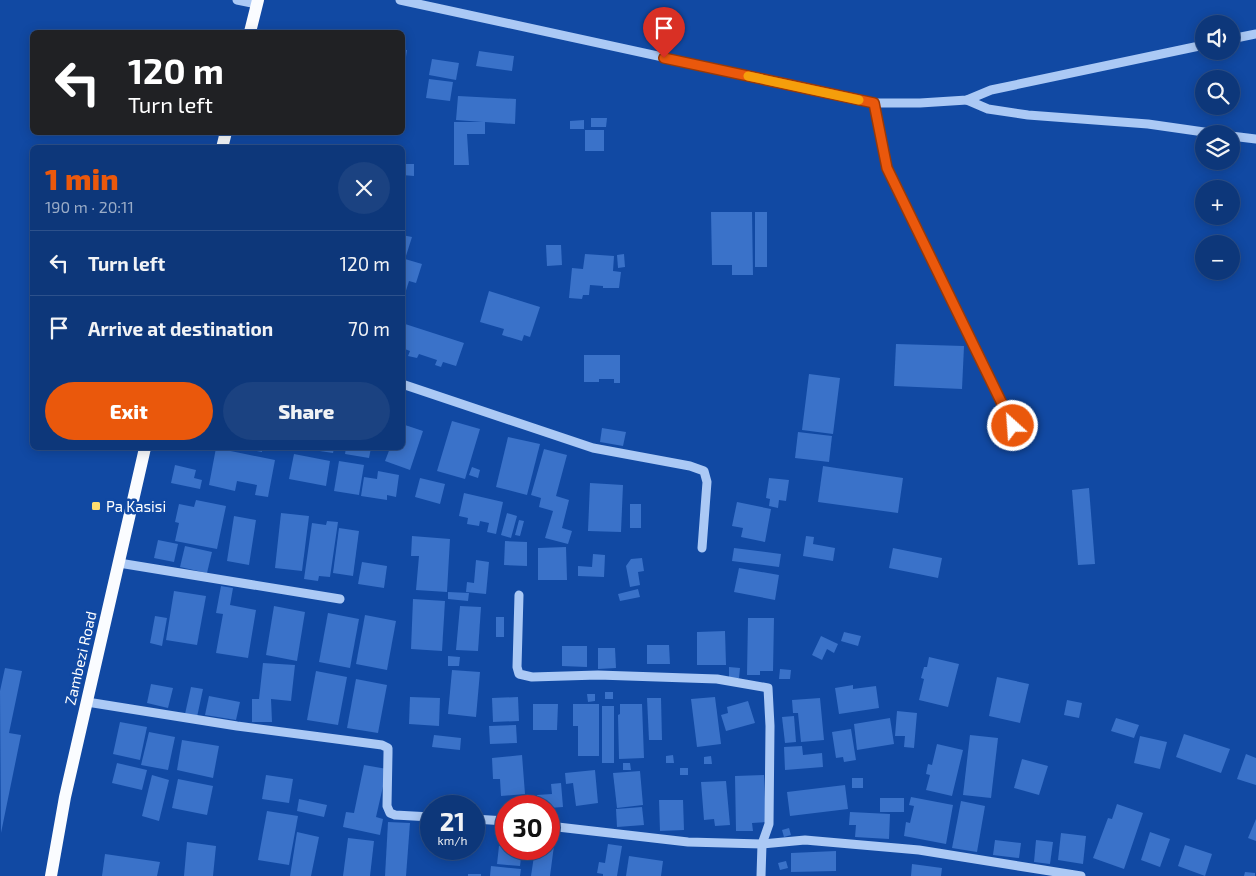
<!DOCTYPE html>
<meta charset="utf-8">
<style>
body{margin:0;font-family:"Exo 2",sans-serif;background:#1b4281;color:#f1f3f6;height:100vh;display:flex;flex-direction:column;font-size:19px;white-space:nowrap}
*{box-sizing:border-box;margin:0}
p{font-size:16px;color:#9aacc7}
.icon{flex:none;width:28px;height:28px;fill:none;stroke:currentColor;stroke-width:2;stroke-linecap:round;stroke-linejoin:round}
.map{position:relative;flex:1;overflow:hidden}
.drawer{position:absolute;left:30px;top:145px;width:375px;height:305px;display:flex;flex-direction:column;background:#0d377a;border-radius:8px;box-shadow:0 2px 12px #0003,0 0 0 1px #2d518b}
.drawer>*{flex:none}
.guide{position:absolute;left:30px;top:30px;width:375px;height:105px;border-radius:8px;box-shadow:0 2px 12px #0003,0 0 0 1px #2d518b;background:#202124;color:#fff;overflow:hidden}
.buttons{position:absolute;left:1195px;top:15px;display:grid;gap:10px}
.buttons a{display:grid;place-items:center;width:45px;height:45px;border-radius:50%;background:#0d377a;box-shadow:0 2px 12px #0003,0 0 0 1px #2d518b;font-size:25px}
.speed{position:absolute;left:420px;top:795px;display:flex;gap:10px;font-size:25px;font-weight:700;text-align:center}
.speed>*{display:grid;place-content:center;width:65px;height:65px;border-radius:50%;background:#0d377a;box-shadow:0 2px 12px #0003,0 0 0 1px #2d518b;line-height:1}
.speed small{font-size:12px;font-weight:400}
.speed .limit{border:8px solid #d22;background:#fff;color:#111}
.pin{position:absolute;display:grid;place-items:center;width:42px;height:42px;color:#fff;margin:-51px -21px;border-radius:50% 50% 50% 0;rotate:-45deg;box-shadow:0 0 5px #0007}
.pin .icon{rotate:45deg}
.me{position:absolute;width:55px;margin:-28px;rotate:334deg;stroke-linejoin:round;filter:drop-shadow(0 0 4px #0008)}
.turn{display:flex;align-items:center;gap:18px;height:105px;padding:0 15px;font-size:22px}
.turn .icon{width:65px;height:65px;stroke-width:2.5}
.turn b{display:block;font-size:35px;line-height:42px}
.round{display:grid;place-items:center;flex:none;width:52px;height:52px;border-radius:26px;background:#1b4281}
.overview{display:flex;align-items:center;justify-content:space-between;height:85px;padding:0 15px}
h1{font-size:30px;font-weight:800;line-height:38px;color:#ea580c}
.action{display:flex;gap:10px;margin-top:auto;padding:10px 15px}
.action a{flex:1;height:58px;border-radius:30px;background:#ea580c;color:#fff;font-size:20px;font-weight:800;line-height:58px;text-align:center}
.action a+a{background:#1b4281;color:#f1f3f6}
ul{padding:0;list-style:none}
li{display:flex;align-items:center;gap:15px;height:65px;padding:0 15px;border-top:1px solid #2d518b}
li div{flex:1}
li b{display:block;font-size:19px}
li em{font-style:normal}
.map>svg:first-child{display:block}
</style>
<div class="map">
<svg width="1256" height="876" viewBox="0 0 1256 876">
<rect width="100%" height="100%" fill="#1149a3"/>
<!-- building -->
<g fill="#3a72c9">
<polygon points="402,50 407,50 404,70 402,70"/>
<polygon points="479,51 514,56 512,71 476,66"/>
<polygon points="432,59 459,63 456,80 429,75"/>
<polygon points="429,79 453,82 450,101 426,98"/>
<polygon points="458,96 516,99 515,124 485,122 485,134 467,134 469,165 454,165 454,122 483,122 456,120"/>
<polygon points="591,118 607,118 606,127 591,127"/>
<polygon points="584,120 584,129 570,129 570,121"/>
<rect x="585" y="130" width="19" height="21"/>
<polygon points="403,164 414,164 414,176 402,175"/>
<polygon points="711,212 752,212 753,275 732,275 732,265 712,265"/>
<rect x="755" y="212" width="12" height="55"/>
<polygon points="402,235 412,237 405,259 422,264 416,283 409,281 403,300"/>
<polygon points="546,245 561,245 562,265 547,266"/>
<polygon points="585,254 614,256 613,271 621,272 619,288 603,288 603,286 590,285 589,295 583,295 582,299 569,298 572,268 583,269"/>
<polygon points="624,254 625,267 618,268 617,255"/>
<polygon points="489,291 540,307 530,337 524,335 522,341 502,335 504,329 480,322"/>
<polygon points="402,323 464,343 456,366 443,362 441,367 435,365 437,360 419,354 417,358 408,356 410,351 402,348"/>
<polygon points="896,344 964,346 962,389 894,386"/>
<polygon points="584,355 620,355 620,383 614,383 614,379 599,379 599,382 584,382"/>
<polygon points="809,374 840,378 833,434 802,430"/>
<polygon points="452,421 480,429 465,479 437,471"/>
<polygon points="402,424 423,431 410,470 385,461 390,448 402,448"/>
<polygon points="602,428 626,432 623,446 600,442"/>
<polygon points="798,432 832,436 829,462 795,458"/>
<polygon points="508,437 540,444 527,495 496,487"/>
<polygon points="216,448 275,460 268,497 255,495 257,485 237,481 235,491 209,485"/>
<polygon points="239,448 262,448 262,452"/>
<polygon points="300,448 334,448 333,453"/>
<polygon points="346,448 371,448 369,458 345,454"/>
<polygon points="544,449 567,455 556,496 569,500 562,528 572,531 568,544 545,538 553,511 539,507 541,498 531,495"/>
<polygon points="294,454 330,461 326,486 289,479"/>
<polygon points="339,461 364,465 359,495 334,491"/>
<polygon points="175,465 196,470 194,478 202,480 200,489 171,483"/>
<polygon points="823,466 903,478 898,513 818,502"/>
<polygon points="472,467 480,470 478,478 469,475"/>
<polygon points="378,471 399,475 396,497 387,495 387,500 361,496 364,477 377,479"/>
<polygon points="420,478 445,484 440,504 415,497"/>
<polygon points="769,478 789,480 786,501 779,500 778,508 769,506 770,499 766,498"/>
<polygon points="590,483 623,485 621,532 588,531"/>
<polygon points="1089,488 1095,564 1078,565 1072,490"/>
<polygon points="464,493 503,502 496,534 487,532 489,523 480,521 479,526 467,524 468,518 459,516"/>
<polygon points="196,500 226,506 217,549 175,541 179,523 175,522 179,504 194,507"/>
<polygon points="737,502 771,509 765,542 741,537 743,528 732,526"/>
<rect x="630" y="504" width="11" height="24"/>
<polygon points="281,513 309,516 302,571 275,568"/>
<polygon points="507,513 517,516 511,538 501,535"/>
<polygon points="234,516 256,520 249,565 227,561"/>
<polygon points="519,520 524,521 520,536 515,535"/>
<polygon points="327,521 338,522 330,577 319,576 318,581 304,579 312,523 326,525"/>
<polygon points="339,528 359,531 353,576 333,573"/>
<polygon points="412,536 450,539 447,592 416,590 419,556 411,556"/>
<polygon points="806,536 814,537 813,544 835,548 833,561 803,556"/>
<polygon points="158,540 178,544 174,562 154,558"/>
<polygon points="505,541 527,542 527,566 504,565"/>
<polygon points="185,546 212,552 207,573 180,567"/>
<polygon points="566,547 567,580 538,580 538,548"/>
<polygon points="734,548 781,554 779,567 732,561"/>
<polygon points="893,548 942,558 938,578 889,568"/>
<polygon points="593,554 605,555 604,577 578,576 578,566 592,567"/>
<polygon points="642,558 644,571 638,572 640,585 630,587 626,566 631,559"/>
<polygon points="476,560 489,562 486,594 466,592 467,582 474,583"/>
<polygon points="362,562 387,566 384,588 358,584"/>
<polygon points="739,568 779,575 775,600 734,592"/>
<polygon points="221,586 233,588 230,605 256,610 248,658 216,653 223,614 216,613"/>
<polygon points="638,589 640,597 620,601 618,594"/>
<polygon points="174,591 206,596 197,645 166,640"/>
<polygon points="448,592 469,593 468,601 448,599"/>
<polygon points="413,599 445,601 442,651 411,649"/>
<polygon points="274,606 305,612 297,661 266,655"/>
<polygon points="460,606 481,607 478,651 456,650"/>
<polygon points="328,613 359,619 350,668 319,662"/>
<polygon points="365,615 396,621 387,670 356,664"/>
<polygon points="155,616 167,618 162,646 150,643"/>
<rect x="496" y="617" width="8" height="20"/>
<polygon points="748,618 774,618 773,671 760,671 760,675 747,675"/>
<polygon points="725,631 726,665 697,665 697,632"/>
<polygon points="844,632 861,636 858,646 841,641"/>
<polygon points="821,636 838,644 834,653 827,649 822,660 812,655"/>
<polygon points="647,645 669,645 670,664 647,664"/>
<polygon points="562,646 587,646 587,667 562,666"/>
<polygon points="598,648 615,648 616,668 598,669"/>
<polygon points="448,656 460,657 459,666 448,666"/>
<polygon points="929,657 959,664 948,707 919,700 924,679 921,678 924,667 927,667"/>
<polygon points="263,663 295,665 291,701 271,699 272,722 252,722 252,699 259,699"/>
<polygon points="729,667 740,668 739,678 729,678"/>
<polygon points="5,668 22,671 9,733 21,735 1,833 0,691"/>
<polygon points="780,669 791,670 790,679 779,679"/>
<polygon points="452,670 480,672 476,717 448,714"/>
<polygon points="316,671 347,677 338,725 307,720"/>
<polygon points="997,677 1029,684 1020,723 989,716"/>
<polygon points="356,679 387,685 378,733 347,728"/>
<polygon points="151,684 173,688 168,708 147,703"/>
<polygon points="853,685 853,689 876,686 879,708 839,714 835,688"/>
<polygon points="191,687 203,689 197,717 185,714"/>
<rect x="605" y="692" width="8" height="7"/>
<polygon points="587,694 595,694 595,701 588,702"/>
<polygon points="209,696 240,702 236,720 205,715"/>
<polygon points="410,697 440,698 439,726 409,724"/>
<polygon points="518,697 519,721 493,722 492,698"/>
<polygon points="715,697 721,744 697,747 691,699"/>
<polygon points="647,698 661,698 662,740 649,740"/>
<polygon points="820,698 824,740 801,742 798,713 793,713 792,700"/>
<polygon points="1067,700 1082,703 1079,718 1064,715"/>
<polygon points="748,701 755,723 726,731 721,715 728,713 727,707"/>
<polygon points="533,704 558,704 557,730 533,730"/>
<polygon points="573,704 599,704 599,756 578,756 578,726 573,726"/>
<polygon points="620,704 642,704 644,758 619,759 618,715 620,714"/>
<rect x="602" y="706" width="12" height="57"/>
<polygon points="897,711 917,713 914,748 904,747 905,736 895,736"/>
<polygon points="794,716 796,742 785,743 782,717"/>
<polygon points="890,718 894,744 857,750 854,724"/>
<polygon points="1116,718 1139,725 1134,738 1111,731"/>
<polygon points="120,722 147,727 140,760 113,754"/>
<polygon points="516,725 517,743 490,744 489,726"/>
<polygon points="851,729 856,760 844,762 843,757 836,758 832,732"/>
<polygon points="149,732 175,737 168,770 141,765"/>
<polygon points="1184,734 1230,749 1221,773 1176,757"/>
<polygon points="434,735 461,738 460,750 432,747"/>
<polygon points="970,735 998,738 991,798 963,795"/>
<polygon points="1140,736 1167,742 1160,769 1134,763"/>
<polygon points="182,740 219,746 213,778 177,770"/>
<polygon points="937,744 963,750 952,796 926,790 930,775 926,774 928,764 932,765"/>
<polygon points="802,746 803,755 822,753 823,767 785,770 784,747"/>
<polygon points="1246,754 1256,758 1256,785 1237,779"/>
<polygon points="522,755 525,794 501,796 500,779 493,779 492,758"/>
<polygon points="673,755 674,763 666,763 666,756"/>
<polygon points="711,756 712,764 704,764 704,757"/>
<polygon points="1022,759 1048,766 1039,795 1014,788"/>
<polygon points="117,763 147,770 142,790 112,783"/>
<polygon points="623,763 630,763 631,770 623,770"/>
<polygon points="364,765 387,769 376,817 383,819 380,835 343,827 346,812 354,813"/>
<rect x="680" y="768" width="8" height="7"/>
<polygon points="595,770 598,803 576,806 573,783 566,784 565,773"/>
<polygon points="640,771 643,805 617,808 613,773"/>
<polygon points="152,775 169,780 159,821 142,816"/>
<polygon points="266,775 293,779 289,803 262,799"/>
<polygon points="764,775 766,822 752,823 753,831 736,831 735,776"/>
<rect x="852" y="778" width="11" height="10"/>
<polygon points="178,779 213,786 207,815 172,808"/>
<polygon points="726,781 730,825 715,826 714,819 704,820 701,782"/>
<polygon points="561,783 563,807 549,808 549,806 538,806 537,795 552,794 551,784"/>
<polygon points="845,785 848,809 790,816 787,792"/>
<polygon points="911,797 953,805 946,844 904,836 906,822 910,823 914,806 909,805"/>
<rect x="880" y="798" width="24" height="14"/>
<polygon points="299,799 327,805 324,817 297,811"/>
<polygon points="659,800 683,800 684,830 660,831"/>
<polygon points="961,801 985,806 977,852 952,848"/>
<polygon points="1117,804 1143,813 1124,869 1093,858 1108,818 1112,819"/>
<polygon points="642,807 644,825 617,827 616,809"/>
<polygon points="267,811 298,816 289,865 258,860"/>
<polygon points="850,812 890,814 889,839 855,837 856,825 849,825"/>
<polygon points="1256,819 1256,841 1248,838"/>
<polygon points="388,822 410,823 406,876 385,876"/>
<polygon points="789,828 791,835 784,837 782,830"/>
<polygon points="297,832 319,837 311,876 290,876"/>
<polygon points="1150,832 1170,839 1160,867 1141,860"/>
<polygon points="1061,833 1086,836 1083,864 1058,860"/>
<polygon points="549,837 555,838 550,876 531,876 535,849 549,849"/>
<polygon points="348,838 374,841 370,876 343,876"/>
<polygon points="995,840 1021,843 1019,858 993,855"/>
<polygon points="1036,840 1053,842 1050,864 1034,862"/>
<polygon points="187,842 216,846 213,876 184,876"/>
<polygon points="608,844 622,846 617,876 603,876 603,874 597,873 599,862 605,863"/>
<polygon points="1185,845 1212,854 1205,876 1178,866"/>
<polygon points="499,846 506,846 506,849 522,849 520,866 497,864"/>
<polygon points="836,851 836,871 791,872 791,853"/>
<polygon points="105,854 160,862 157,876 102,876"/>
<polygon points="629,856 663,861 661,876 626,876"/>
<polygon points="786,861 788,868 780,870 778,863"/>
<polygon points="912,864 942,868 941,876 911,876"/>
<polygon points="491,866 521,869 520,876 490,876"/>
<polygon points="1245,872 1255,873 1255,876 1244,876"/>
<rect x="468" y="874" width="13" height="2"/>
</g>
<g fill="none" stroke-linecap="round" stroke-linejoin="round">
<!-- minor -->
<g stroke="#abc9f5" stroke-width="9">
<polyline points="237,0 257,4"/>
<polyline points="400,0 874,103 920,103 967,100 991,90 1204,45"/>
<polyline points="1231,39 1256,34"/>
<polyline points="967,100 988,109 1028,115 1148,124 1218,134"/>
<polyline points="874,103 887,167 1013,426"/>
<polyline points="1231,136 1256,139"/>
<polyline points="402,384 593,448 690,466 704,471 707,482 702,548"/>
<polyline points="119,563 340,599"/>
<polyline points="519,595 517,667 519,674 532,677 598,675 717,679 768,688 770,726 769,824 762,844 761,876"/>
<polyline points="87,702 237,726 382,745 388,748 388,753 387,806 390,813 395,815 431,817"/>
<polyline points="474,819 506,821"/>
<polyline points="549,826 688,842 762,844 805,840 919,850 1081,876"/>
</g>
<!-- major -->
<g stroke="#fafcff" stroke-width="12">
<polyline points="250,32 258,0"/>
<polyline points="222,148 226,132"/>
<polyline points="51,876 65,797 145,448"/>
</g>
</g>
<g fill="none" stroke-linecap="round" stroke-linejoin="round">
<defs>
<polyline id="route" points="664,58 874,103 887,168 1013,426"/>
</defs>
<!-- route casing -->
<use href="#route" stroke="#983908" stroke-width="12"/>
<!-- route -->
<use href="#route" stroke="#ea580c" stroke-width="9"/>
<!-- slow -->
<polyline stroke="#f59e0b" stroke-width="9" points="748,76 859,100"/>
</g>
<!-- markers -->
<rect fill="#ffdd70" stroke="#1149a3" stroke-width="2" x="91" y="501" width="10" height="10" rx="2.5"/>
<g text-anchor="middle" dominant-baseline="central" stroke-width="5" stroke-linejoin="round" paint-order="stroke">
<!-- poi labels -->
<g font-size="15" fill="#fff" stroke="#1149a3" text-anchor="start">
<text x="106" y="506">Pa Kasisi</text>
</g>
<!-- street labels -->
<g font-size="15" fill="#fff" stroke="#1149a3">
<text transform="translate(80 658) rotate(-77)">Zambezi Road</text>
</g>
</g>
</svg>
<div class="buttons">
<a><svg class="icon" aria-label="sound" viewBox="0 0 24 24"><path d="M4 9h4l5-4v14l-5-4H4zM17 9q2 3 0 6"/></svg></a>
<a><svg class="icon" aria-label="search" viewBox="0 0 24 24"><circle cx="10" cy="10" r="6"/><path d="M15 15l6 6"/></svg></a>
<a><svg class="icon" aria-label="layers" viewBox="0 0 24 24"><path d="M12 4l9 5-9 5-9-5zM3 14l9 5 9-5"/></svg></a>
<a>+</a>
<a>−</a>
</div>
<div class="speed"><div>21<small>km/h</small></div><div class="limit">30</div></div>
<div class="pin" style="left:664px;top:58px;background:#d93025"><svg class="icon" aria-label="arrive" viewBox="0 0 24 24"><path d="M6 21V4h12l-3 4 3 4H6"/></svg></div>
<svg class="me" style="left:1013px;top:426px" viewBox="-20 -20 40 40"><circle r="17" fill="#ea580c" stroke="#fff" stroke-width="3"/><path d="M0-11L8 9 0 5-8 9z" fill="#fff"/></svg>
<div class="guide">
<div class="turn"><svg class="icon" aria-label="left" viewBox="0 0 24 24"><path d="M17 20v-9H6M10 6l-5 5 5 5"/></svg><div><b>120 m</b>Turn left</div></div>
</div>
<section class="drawer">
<div class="overview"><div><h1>1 min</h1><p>190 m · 20:11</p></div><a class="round"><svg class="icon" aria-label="close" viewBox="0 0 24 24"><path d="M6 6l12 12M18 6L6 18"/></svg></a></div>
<ul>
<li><svg class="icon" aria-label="left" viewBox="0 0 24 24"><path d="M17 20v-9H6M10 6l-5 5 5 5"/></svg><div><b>Turn left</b></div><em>120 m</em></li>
<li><svg class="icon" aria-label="arrive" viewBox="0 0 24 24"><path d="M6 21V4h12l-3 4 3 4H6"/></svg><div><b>Arrive at destination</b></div><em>70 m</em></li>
</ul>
<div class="action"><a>Exit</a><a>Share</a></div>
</section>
</div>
